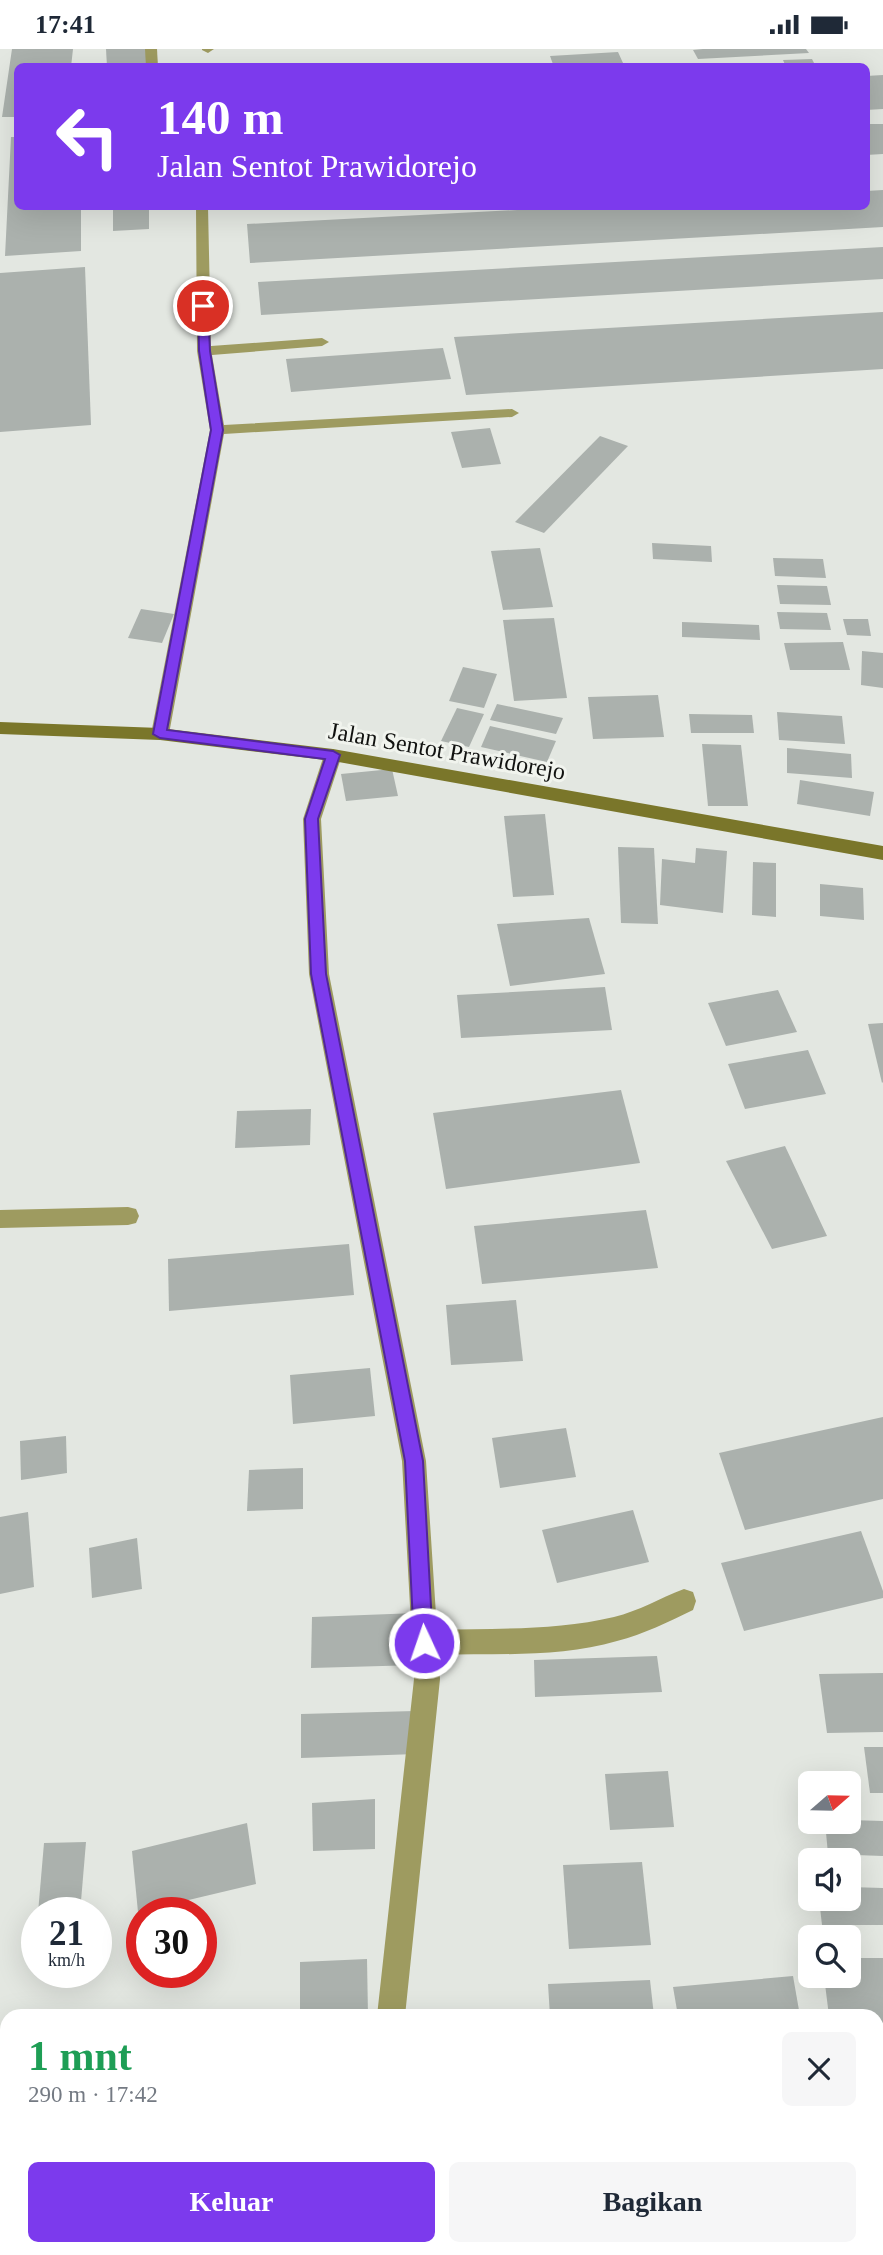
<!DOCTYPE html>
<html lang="id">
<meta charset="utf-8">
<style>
body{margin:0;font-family:Georgia,serif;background:#f6f6f7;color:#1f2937;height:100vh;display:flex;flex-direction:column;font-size:26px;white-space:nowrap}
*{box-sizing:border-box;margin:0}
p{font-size:23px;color:#747a83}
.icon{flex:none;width:38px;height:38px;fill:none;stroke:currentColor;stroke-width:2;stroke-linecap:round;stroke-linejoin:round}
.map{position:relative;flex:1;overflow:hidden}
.sheet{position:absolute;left:0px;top:1960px;width:884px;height:247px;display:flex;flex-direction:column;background:#fff;border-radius:21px 21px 0 0;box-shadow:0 7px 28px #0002}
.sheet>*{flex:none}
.guide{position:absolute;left:14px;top:14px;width:856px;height:147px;border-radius:10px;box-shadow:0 7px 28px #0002;background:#7c3aed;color:#fff;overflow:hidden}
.needle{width:46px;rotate:70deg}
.fabs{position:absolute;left:798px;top:1722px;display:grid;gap:14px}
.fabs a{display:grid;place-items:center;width:63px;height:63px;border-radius:10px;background:#fff;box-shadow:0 7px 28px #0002;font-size:35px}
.speed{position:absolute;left:21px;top:1848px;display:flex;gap:14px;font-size:35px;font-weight:700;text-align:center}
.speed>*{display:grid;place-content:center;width:91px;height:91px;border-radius:50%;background:#fff;box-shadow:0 7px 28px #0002;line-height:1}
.speed small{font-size:18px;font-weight:400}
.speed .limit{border:10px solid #d22;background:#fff;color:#111}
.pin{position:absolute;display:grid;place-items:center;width:60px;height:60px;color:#fff;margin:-30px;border:4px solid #fff;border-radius:50%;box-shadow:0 2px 7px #0007}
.me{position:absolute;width:77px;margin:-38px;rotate:357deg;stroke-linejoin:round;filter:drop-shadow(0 0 5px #0008)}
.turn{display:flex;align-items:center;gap:24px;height:147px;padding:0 28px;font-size:32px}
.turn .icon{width:91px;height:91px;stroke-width:2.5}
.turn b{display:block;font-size:49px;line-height:60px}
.round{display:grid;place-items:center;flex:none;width:74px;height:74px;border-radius:10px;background:#f6f6f7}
.head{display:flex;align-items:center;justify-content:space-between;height:119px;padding:0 28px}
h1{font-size:42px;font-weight:700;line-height:52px;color:#1e9e55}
.cta{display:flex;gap:14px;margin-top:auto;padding:14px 28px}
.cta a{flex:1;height:80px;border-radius:10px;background:#7c3aed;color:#fff;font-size:28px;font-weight:700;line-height:80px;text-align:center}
.cta a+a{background:#f6f6f7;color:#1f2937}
.status{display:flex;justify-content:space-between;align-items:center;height:49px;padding:0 35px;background:#fff;direction:ltr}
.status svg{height:19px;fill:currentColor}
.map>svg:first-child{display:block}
</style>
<div class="status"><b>17:41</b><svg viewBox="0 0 49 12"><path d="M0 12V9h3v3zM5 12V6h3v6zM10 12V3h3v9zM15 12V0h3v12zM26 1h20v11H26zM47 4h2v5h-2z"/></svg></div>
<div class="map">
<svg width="883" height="2206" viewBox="0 0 883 2206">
<rect width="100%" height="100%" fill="#e3e7e1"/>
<!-- building -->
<g fill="#abb1ad">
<polygon points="12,0 73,0 71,18 18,18 18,68 2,68"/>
<polygon points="106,0 148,0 149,18 107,18"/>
<polygon points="703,0 806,0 809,4 698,10 693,1"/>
<polygon points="618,3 623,14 554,18 550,7"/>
<polygon points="812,10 816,18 786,18 783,11"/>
<polygon points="883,26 883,60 866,61 866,27"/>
<polygon points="866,75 883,75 883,105 866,106"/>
<polygon points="11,88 18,88 18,158 81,158 81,202 5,207"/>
<polygon points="883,141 883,178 250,214 247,175 574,158 866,158 866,142"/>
<polygon points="113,158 149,158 149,180 113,182"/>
<polygon points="883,198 883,230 261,266 258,233"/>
<polygon points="85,218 91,376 0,383 0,224"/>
<polygon points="883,263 883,320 466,346 454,288"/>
<polygon points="443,299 451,330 291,343 286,310"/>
<polygon points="490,379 501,415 462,419 451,383"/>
<polygon points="600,387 628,397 544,484 515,473"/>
<polygon points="652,494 711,497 712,513 653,510"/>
<polygon points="540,499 553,558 503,561 491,502"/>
<polygon points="773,509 823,510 826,529 775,527"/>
<polygon points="777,536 827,537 831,556 780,555"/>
<polygon points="141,560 174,565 162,594 128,589"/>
<polygon points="777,563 827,564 831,581 780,580"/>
<polygon points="554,569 567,649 514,652 503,571"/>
<polygon points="843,570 868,570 871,587 847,586"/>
<polygon points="682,573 759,576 760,591 682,588"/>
<polygon points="843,593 850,621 790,621 784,594"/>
<polygon points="862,602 883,604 883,639 861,636"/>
<polygon points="463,618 497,625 484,659 449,652"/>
<polygon points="658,646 664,688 593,690 588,648"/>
<polygon points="497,655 563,669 556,685 490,671"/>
<polygon points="457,659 484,665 469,698 441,692"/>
<polygon points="777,663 842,667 845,695 779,691"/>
<polygon points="689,665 752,666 754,684 691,684"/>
<polygon points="490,677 556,692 547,713 481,698"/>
<polygon points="702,695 741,696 748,757 708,757"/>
<polygon points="787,699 851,705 852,729 787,724"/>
<polygon points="392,720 398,747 346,752 341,725"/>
<polygon points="800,731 874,743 870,767 797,755"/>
<polygon points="545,765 554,846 513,848 504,767"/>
<polygon points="618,798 654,799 658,875 621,874"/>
<polygon points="696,799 727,802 723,864 660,856 662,810 695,814"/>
<polygon points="753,813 776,814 776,868 752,866"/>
<polygon points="820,835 863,839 864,871 820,867"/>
<polygon points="589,869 605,925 510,937 497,875"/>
<polygon points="605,938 612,981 461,989 457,946"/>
<polygon points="778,941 797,983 726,997 708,954"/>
<polygon points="883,974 883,1033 882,1034 868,975"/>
<polygon points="808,1001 826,1045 745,1060 728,1015"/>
<polygon points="621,1041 640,1114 446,1140 433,1064"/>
<polygon points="311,1060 310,1096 235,1099 237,1062"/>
<polygon points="785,1097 827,1187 772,1200 726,1112"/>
<polygon points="646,1161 658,1219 482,1235 474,1177"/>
<polygon points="349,1195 354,1246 169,1262 168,1210"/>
<polygon points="516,1251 523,1312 451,1316 446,1256"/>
<polygon points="370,1319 375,1367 293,1375 290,1326"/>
<polygon points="883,1368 883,1450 745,1481 719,1404"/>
<polygon points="566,1379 576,1428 500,1439 492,1389"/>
<polygon points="66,1387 67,1424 21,1431 20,1392"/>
<polygon points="303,1419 303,1460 247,1462 249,1421"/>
<polygon points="633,1461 649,1513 557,1534 542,1481"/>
<polygon points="28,1463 34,1538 0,1545 0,1468"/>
<polygon points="861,1482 883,1542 883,1549 744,1582 721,1514"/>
<polygon points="137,1489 142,1540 92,1549 89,1499"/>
<polygon points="417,1564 418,1616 311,1619 312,1568"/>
<polygon points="657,1607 662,1643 535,1648 534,1611"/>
<polygon points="883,1624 883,1683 827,1684 819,1625"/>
<polygon points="415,1662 416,1705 301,1709 301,1665"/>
<polygon points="864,1698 883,1698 883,1744 870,1744"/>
<polygon points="668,1722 674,1778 610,1781 605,1725"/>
<polygon points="375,1750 375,1800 313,1802 312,1754"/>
<polygon points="849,1771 883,1772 883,1807 828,1805 825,1773"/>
<polygon points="247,1774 256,1835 138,1863 132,1802"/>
<polygon points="86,1793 80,1864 38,1864 44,1794"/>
<polygon points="642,1813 651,1896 569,1900 563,1816"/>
<polygon points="849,1838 883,1839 883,1876 822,1876 819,1850 849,1850"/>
<polygon points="849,1909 883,1909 883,1974 877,1975 877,1967 829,1967 824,1927 849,1927"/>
<polygon points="367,1910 368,1967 300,1967 300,1913"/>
<polygon points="793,1927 800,1967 678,1967 673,1938"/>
<polygon points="650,1931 654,1967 550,1967 548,1935"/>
<polygon points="883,2009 883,2071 877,2072 877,2010"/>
<polygon points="877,2168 883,2168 883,2206 856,2206 855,2200 877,2200"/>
<polygon points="54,2200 161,2200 161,2206 53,2206"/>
<polygon points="721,2200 809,2200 810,2203 783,2206 722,2206"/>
</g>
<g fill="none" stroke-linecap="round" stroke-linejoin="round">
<!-- lane -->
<g fill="#9e9b60" fill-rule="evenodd">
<polygon points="145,0 157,0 158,18 146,18"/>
<polygon points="214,0 208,4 202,1 202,0"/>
<polygon points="196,158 208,158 211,297 322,289 329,293 322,297 212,306 224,376 512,360 519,364 512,368 224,385 169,685 160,691 151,685 210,381 197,302"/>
</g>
<!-- street -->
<g fill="#9e9b60" fill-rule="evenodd">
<path d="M333,700l9,6 -21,64 8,155 97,487 11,169c59,-2 119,1 177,-13 25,-6 46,-19 70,-28l9,3 3,9 -3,9c-25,12 -49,24 -76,31 -57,17 -120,12 -179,14l2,24 -35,337h-28l37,-337 -12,-218 -93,-487 -6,-155 21,-64z"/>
<polygon points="128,1158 136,1160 139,1167 136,1174 128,1176 0,1179 0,1161"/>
<polygon points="0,2087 7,2088 7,2118 0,2117"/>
<rect x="877" y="2136" width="6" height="30"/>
<polygon points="354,2200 384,2200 383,2206 353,2206"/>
<polygon points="628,2200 658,2200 659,2206 629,2206"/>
</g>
<!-- secondary -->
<polygon fill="#7a762a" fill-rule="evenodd" points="0,673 160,679 333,700 883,797 883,811 333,712 160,691 0,685"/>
</g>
<!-- route -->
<polygon fill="#7c3aed" stroke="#51269a" stroke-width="2" points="203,254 208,257 210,302 223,381 167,681 333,702 340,706 318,770 326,925 423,1412 433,1594 431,1600 424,1603 417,1600 414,1594 405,1412 311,925 305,770 325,710 160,689 153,685 211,381 199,302 198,257"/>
<g text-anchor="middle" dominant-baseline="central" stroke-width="6" stroke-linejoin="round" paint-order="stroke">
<!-- street labels -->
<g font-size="24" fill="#111210" stroke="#f1f4ee">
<text transform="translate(447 702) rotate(10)">Jalan Sentot Prawidorejo</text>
</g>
</g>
</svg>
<div class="fabs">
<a><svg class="needle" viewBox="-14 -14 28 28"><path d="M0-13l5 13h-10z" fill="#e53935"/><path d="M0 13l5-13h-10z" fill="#747a83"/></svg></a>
<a><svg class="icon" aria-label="sound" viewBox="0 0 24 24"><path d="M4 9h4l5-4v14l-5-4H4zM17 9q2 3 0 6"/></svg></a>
<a><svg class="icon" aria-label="search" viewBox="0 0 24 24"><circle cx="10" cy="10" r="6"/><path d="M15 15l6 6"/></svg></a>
</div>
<div class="speed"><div>21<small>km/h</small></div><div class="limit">30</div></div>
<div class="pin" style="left:203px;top:257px;background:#d93025"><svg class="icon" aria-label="arrive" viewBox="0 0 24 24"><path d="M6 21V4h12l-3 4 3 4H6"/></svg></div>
<svg class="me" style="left:424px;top:1594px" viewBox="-20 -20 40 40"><circle r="17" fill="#7c3aed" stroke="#fff" stroke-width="3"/><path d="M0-11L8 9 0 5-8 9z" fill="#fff"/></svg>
<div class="guide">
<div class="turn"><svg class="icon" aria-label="left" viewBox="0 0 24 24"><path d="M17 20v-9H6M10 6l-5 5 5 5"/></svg><div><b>140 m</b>Jalan Sentot Prawidorejo</div></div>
</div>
<section class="sheet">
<div class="head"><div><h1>1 mnt</h1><p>290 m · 17:42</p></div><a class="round"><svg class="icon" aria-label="close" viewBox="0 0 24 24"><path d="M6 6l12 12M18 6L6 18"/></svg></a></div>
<div class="cta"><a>Keluar</a><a>Bagikan</a></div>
</section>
</div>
